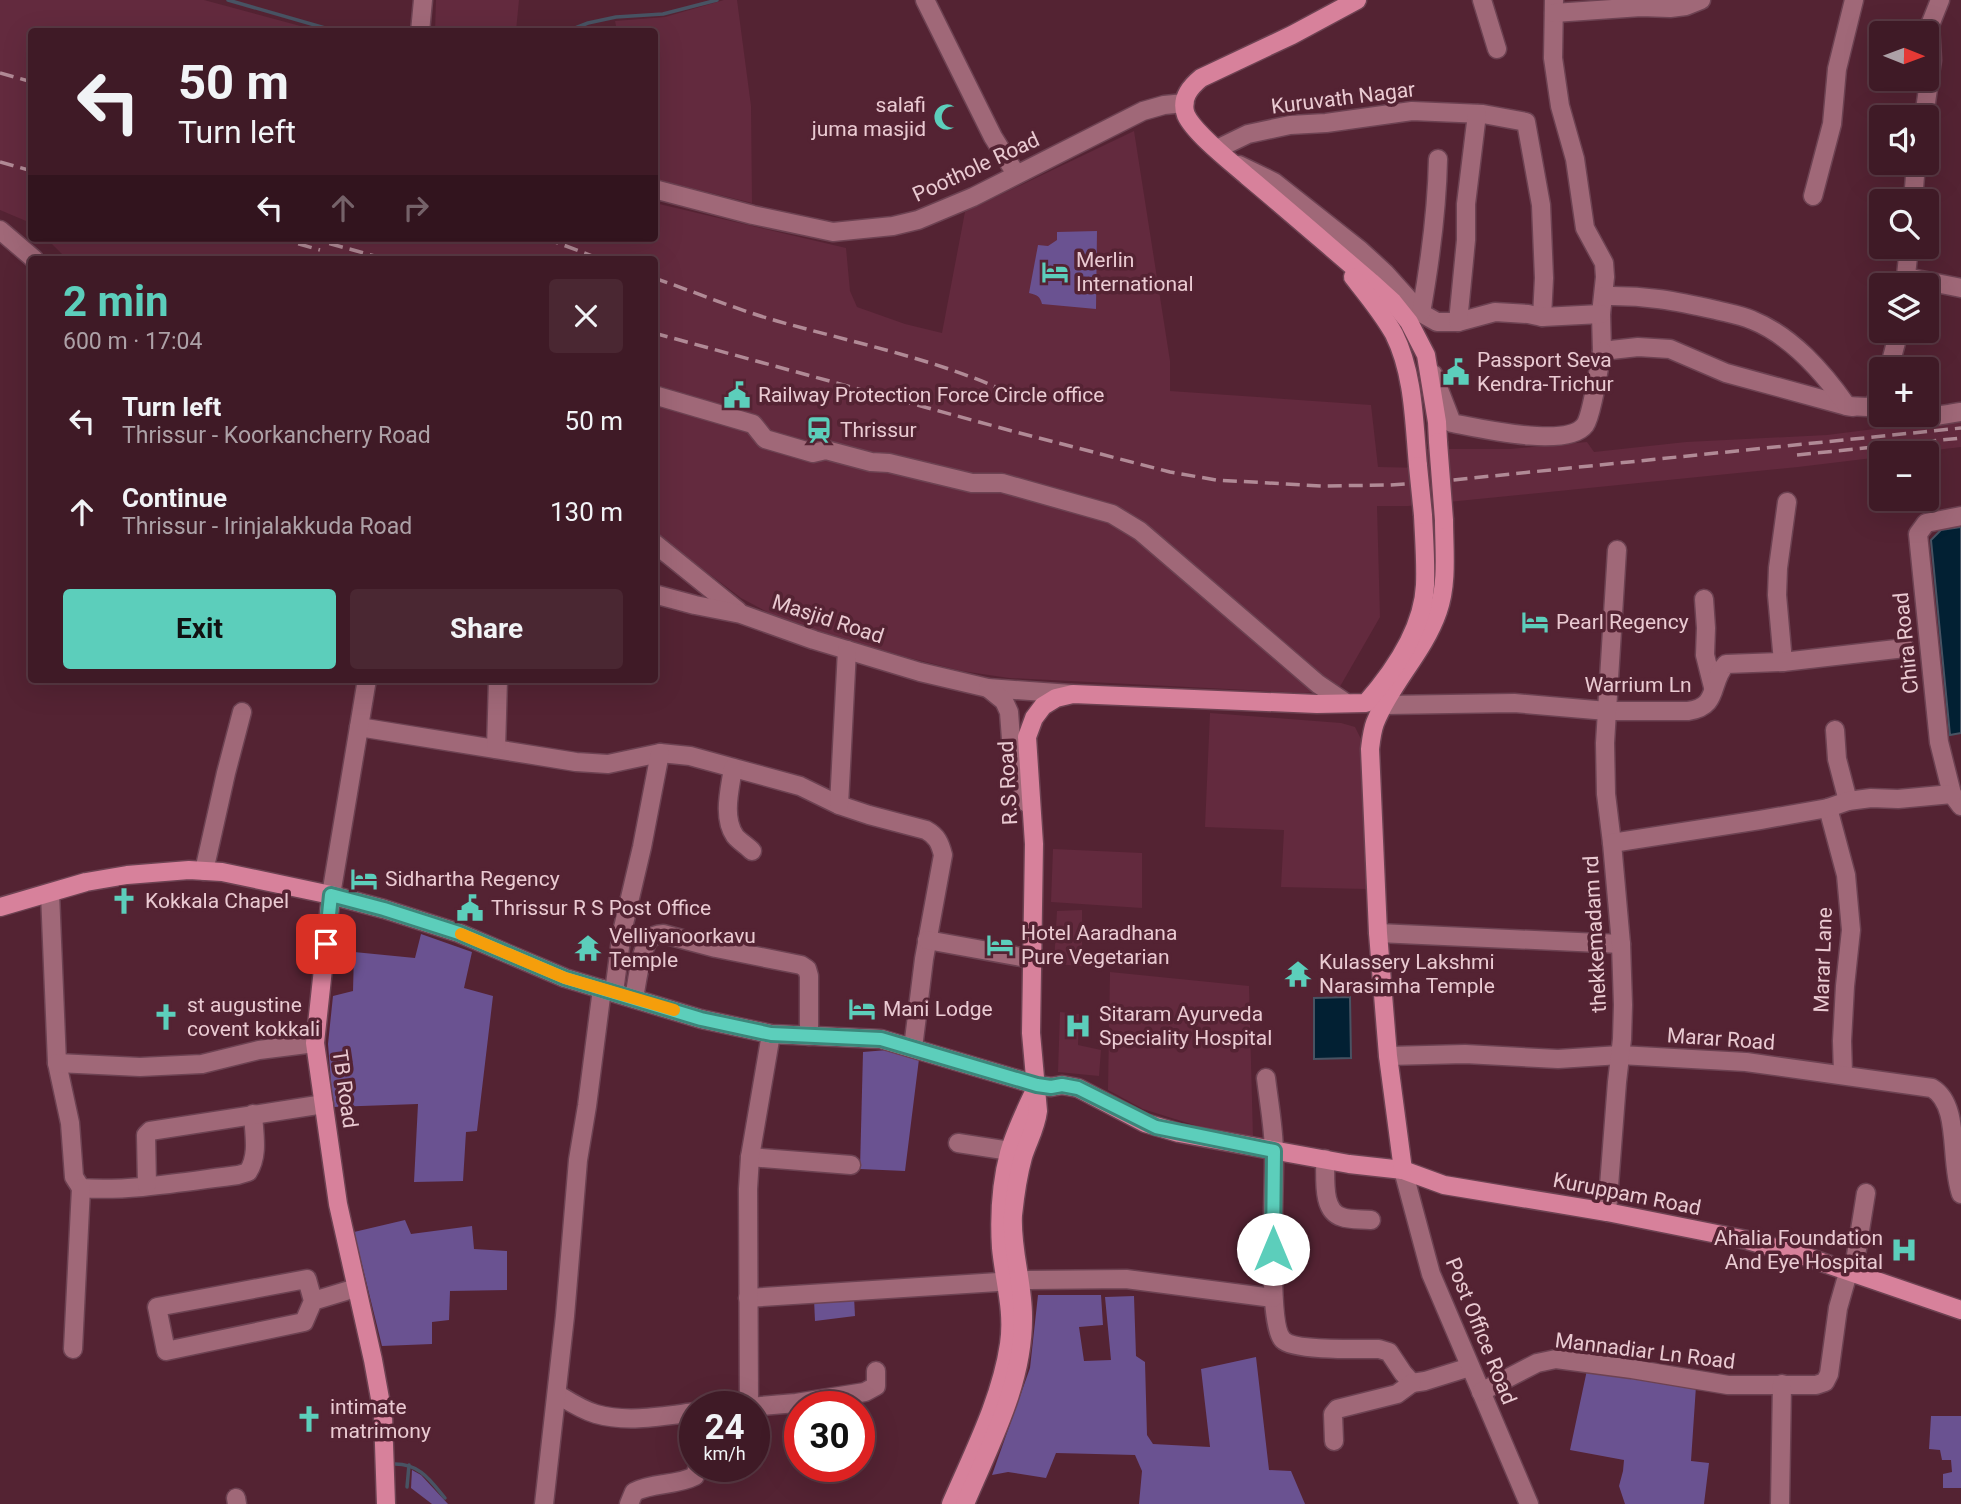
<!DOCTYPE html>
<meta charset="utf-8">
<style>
body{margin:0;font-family:Roboto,sans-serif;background:#4a2732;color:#f1f3f6;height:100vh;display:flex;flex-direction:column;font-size:26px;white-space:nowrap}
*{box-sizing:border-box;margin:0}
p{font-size:23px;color:#ada1a7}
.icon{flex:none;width:38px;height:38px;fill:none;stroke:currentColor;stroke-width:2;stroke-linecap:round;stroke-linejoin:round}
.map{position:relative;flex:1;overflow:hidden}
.side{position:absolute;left:28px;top:256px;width:630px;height:427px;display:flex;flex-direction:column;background:#3f1a26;border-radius:7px;box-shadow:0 7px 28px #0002,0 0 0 2px #583843}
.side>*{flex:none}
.guide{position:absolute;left:28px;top:28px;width:630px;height:214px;border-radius:7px;box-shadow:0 7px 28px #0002,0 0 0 2px #583843;background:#3f1a26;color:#f1f3f6;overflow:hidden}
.needle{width:46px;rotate:91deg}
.tools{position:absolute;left:1869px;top:21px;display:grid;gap:14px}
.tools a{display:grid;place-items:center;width:70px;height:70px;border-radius:7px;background:#3f1a26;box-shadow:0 7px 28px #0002,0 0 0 2px #583843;font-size:35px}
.speed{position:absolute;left:679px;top:1391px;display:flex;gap:14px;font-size:35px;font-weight:700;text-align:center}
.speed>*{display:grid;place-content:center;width:91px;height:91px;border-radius:50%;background:#3f1a26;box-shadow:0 7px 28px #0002,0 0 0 2px #583843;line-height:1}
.speed small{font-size:18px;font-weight:400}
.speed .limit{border:10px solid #d22;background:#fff;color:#111}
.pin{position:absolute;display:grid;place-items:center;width:60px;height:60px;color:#fff;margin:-30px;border-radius:14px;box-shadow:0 4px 10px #0006}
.me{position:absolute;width:77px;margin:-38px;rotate:0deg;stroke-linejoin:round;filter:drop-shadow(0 0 5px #0008)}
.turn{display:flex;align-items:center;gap:24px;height:147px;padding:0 35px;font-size:32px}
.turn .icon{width:91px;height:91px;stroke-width:2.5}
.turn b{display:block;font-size:49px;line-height:60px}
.lanes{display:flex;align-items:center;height:66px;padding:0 35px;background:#0003;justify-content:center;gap:35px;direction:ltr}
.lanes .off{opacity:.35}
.round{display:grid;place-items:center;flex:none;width:74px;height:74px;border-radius:7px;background:#4a2732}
.head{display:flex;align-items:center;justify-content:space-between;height:119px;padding:0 35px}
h1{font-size:42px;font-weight:700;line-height:52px;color:#5ccebb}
.button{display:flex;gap:14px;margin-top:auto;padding:14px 35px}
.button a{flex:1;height:80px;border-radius:7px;background:#5ccebb;color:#111;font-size:28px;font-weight:700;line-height:80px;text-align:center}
.button a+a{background:#4a2732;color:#f1f3f6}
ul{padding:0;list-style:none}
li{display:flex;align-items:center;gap:21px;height:91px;padding:0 35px}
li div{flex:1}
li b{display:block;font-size:26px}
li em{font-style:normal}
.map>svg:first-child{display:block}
</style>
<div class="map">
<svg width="1961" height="1504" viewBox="0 0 1961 1504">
<rect width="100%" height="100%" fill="#542333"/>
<!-- built -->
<g fill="#632a3e">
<polygon points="0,0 204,0 319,31 32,32 31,225 26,221 0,210"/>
<polygon points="436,0 519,0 516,31 435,31"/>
<polygon points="724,0 737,0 751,106 752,203 655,179 654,32 617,31 615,21 665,17"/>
<polygon points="1134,131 1170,361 1170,391 1371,405 1378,467 1425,468 1425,449 1510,449 1587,442 1594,452 1686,442 1827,435 1961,418 1961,447 1910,453 1881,453 1881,457 1798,467 1408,506 1377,506 1380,617 1338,690 1304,693 1009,678 962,671 906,657 782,620 741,598 655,533 654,259 67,259 46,238 654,238 655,203 846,248 850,291 857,307 905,324 942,333 965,212"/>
<polygon points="1210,713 1341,723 1355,727 1361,739 1367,889 1281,887 1284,830 1205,827"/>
<polygon points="1053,849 1142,853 1142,908 1051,902"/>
<polygon points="1082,910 1082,966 1054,964 1057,911"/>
<polygon points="1110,972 1249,986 1253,1138 1210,1130 1143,1109 1108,1090"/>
<polygon points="1060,1012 1079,1014 1078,1045 1101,1050 1099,1076 1058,1072"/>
</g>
<!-- green -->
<g fill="#6a5291">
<path d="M1097,231l-1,78 -54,-5c-2,-8 -5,-9 -13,-11l9,-48 10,1 9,-6v-8z"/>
<polygon points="421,934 472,952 464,988 493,996 477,1131 466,1132 463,1181 414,1182 418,1104 333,1107 328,1044 333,996 353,991 354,952 415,958"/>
<polygon points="887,1050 919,1059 905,1171 860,1169 863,1052"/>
<polygon points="405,1220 411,1234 472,1226 474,1249 507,1251 507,1290 450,1291 449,1320 432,1322 432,1344 382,1346 354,1232"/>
<polygon points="1038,1295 1101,1295 1103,1325 1079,1327 1084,1361 1111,1360 1105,1297 1134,1296 1136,1356 1145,1362 1147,1435 1153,1444 1210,1447 1201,1369 1256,1357 1269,1470 1291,1471 1305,1504 1139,1504 1142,1471 1135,1455 1056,1453 1046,1478 1008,1472 992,1475 1030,1368"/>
<polygon points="854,1297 855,1316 815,1321 814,1299"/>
<polygon points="1587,1370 1696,1386 1691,1461 1709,1463 1704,1504 1625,1504 1619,1486 1623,1471 1624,1460 1570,1450"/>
<polygon points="1931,1416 1961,1416 1961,1488 1943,1488 1943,1474 1952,1472 1951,1460 1942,1460 1940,1450 1929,1449"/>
<polygon points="412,1470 421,1475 448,1504 432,1504 411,1488"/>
</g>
<!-- water -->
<g fill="#022033" stroke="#485363" stroke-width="2">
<polygon points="1961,527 1961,733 1950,735 1931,540 1941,530"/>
<polygon points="1350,997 1351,1058 1314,1059 1314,998"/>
</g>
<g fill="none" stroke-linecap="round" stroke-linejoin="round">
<!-- stream -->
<g stroke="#485363" stroke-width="3.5">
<polyline points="228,0 339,32"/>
<polyline points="565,32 588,23 616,17 663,14 717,0"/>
<path d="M395,1464c25,0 35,16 50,34"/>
<polyline points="407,1487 409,1465"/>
</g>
<defs>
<g id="minor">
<polyline points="925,0 993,137 1016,174"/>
<polyline points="1482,0 1497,49"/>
<polyline points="1554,0 1553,58 1560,106 1575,159 1585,228 1604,263 1605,277 1601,314 1602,351 1638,347 1670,349 1726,373 1847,406 1867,407 1873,406 1881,391"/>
<polyline points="1554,13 1641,7 1670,8 1686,6 1701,0"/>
<polyline points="420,32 423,0"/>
<polyline points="1924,117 1932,60 1930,25 1940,0"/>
<polyline points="1217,149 1248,134 1290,125 1326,123 1412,111 1483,114 1526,122 1541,205 1544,278 1542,317"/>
<polyline points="1239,165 1274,182 1360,250 1385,273 1421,313 1437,322 1458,322 1495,312 1528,314 1542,317 1601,314"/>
<polyline points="654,189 753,215 833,232 893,226 918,220 973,197 1143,111 1164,105 1185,103"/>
<polyline points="1813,196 1832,124 1837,69 1854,0"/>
<polyline points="1913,201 1916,163"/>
<polyline points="0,230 34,259"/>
<polyline points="1906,277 1961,288"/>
<polyline points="1905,285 1909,247"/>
<path d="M1604,296c41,-1 72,5 112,14 12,3 25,5 36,10 40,16 71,52 95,86l6,1"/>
<path d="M1421,313c9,-51 16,-102 17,-154"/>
<polyline points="1458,322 1466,240 1466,204 1477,114"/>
<polyline points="1889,369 1899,331"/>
<path d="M1433,374l19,49c26,5 115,26 133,2 7,-10 14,-59 17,-74"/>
<polyline points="654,395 753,424 765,439 813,453 826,450 871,462 889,463 972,483 1002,483 1112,514 1140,531 1318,684 1346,703"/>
<path d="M1882,415c27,7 52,1 79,-3"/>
<polyline points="1961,516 1926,523 1918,534 1939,742 1952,794 1961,806"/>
<polyline points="654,543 738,611"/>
<polyline points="654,594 695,605 741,614 814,640 920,672 988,688 1071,694"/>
<polyline points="1704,599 1706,628 1705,655 1713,687"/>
<polyline points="1783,662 1777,595 1778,568 1787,502"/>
<polyline points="988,688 1004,701 1009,712 1011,739 1016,763 1027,803"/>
<path d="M1385,705l129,-2 93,8h81c32,-4 21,-29 38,-47l57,-2 122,-14"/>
<path d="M359,727l217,35 32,2 52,-11 30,3 110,30 39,19 30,10 57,15c11,6 14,13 17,25l-19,104 -11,89"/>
<polyline points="1835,730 1837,759 1848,801"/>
<polyline points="496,749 498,679"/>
<path d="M733,768c-3,21 -11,49 2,68 4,5 12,10 17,15"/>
<polyline points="839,805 847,650"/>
<polyline points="1828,808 1846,875 1851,930 1845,986 1842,1041 1843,1074"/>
<polyline points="1612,843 1606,794 1605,743 1617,550"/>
<polyline points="204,871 226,773 242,712"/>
<path d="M50,893l7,170 13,60 4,54 7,11c48,4 108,-7 157,-13l10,-3c11,-17 6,-38 5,-58"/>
<polyline points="331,895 367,679"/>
<polyline points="1378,933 1621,944"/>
<polyline points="927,940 1032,959"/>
<polyline points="614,992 622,932 642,847 660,753"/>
<path d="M634,998c3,-15 6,-44 14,-57 4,-5 9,-7 15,-7l53,14 85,17 6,4 2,7v60"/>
<path d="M1388,1056l77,-2 93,5 62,-4 126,7 186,26c29,17 17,72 29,106"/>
<polyline points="57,1063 140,1067 202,1064 259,1050 315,1043"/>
<path d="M1266,1078c3,25 8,51 8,76 1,30 -8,170 9,186 11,11 78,9 96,9l10,3 14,21 9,10 13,-2 45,-14"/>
<polyline points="958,1143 1010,1151"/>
<polyline points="750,1157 851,1165"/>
<path d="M1325,1159c1,18 -4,52 17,58 8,3 19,2 29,3"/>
<polyline points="1403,1170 1431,1274 1529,1504"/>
<polyline points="147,1185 146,1135 150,1131 324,1104"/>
<polyline points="1607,1212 1617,1082 1622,1039 1623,1005 1621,944 1612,843 1760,820 1828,808 1848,801 1871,798 1898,799 1952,794"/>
<polyline points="1853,1274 1866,1193"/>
<polyline points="748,1298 1029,1280 1126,1279 1273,1298"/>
<polyline points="313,1301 307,1279 157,1307 166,1351 304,1322 313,1301 356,1288"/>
<polyline points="73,1349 81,1188"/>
<polyline points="1481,1392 1537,1363 1556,1359 1632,1369 1728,1385 1816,1385 1825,1382 1829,1374 1838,1308 1848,1273"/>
<path d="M557,1394c13,8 25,16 39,20 31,9 68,2 99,-2"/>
<polyline points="746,1407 749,1407 748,1189 750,1157 771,1034"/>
<polyline points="749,1407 796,1403 865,1392 876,1386 876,1371"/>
<polyline points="1334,1441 1333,1414 1337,1409 1397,1394 1412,1383"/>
<polyline points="236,1498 237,1504"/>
<polyline points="544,1504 565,1316 578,1160 587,1106 602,989"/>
<path d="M629,1504l5,-12c19,-10 42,-6 61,-16l3,-10"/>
<polyline points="1780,1504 1782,1384"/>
</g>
<g id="major">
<path d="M1357,0l-65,35 -91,43c-11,9 -21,21 -15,37 8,18 45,47 61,61 42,35 83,71 124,106l22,20 16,20 17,33 11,67 1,20"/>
<path d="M1353,277c15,19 30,37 41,57 20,40 20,89 24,132"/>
<polyline points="331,895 315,1043 338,1204 373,1360 383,1415 386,1504"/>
<polyline points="0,907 86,882 127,875 189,870 222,872 331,895 384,909 459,933 565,978 701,1019 771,1034 881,1039 1037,1085 1051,1087 1062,1085 1078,1088 1145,1123 1179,1133 1349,1164 1403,1170 1444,1185 1607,1212 1747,1240 1798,1254 1961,1310"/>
<path d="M1403,1170l-15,-114 -10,-123 -8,-184c1,-8 2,-18 5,-26 16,-40 49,-71 63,-112 10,-28 6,-62 6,-91"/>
<path d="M951,1504c22,-51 50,-105 58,-160 5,-33 -5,-64 -8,-96 -2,-32 0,-65 8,-95 6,-22 17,-44 27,-65"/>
<path d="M965,1504c25,-60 59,-121 58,-188 0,-34 -12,-67 -10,-101 2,-19 5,-40 10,-58 5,-16 13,-29 15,-46l-7,-78 3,-189 -7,-107 7,-19 9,-12 13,-8 17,-4 244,10 49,-1c28,-32 57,-73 59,-118 1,-23 -1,-47 -2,-70"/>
</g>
</defs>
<!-- minor casing -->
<use href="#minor" stroke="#6d4252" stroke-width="21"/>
<!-- major casing -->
<use href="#major" stroke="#6d4252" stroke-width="21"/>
<!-- minor -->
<use href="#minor" stroke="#a06878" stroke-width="18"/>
<!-- major -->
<use href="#major" stroke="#d7819b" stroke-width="18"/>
<!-- rail -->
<g stroke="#b18a96" stroke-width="3.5" stroke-dasharray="14 7" stroke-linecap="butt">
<polyline points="0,73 32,82"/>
<polyline points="0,162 32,171"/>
<polyline points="278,238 320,250"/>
<polyline points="309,238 386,259"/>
<polyline points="545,238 600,259"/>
<path d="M654,278c41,14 81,31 123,43 85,24 175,41 255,83"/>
<polyline points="654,333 1012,431 1170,472 1216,480 1322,486 1390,485 1443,481 1961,428"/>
<polyline points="1797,455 1961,438"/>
</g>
<defs>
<g id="major-bridge">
<polyline points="1438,442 1444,520"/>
<polyline points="1418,466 1423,515"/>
</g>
</defs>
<!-- major-bridge casing -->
<use href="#major-bridge" stroke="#6d4252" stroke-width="21" stroke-linecap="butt"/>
<!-- major-bridge -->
<use href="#major-bridge" stroke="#d7819b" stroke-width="18"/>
</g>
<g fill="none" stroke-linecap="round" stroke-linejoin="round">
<defs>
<polyline id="route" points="326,944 331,895 384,909 459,933 565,978 701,1019 771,1034 881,1039 1037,1085 1051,1087 1062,1085 1078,1088 1156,1127 1274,1151 1273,1249"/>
</defs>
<!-- route casing -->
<use href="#route" stroke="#3c867a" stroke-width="18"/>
<!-- route -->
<use href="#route" stroke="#5ccebb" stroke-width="12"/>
<!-- slow -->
<polyline stroke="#f59e0b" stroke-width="12" points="461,934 565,978 674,1010"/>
</g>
<!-- icons -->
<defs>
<symbol id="mosque-bare" viewBox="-9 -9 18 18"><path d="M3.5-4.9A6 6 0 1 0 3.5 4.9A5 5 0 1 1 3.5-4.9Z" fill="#5ccebb" stroke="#542333" stroke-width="2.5" paint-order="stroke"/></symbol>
<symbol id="hotel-bare" viewBox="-9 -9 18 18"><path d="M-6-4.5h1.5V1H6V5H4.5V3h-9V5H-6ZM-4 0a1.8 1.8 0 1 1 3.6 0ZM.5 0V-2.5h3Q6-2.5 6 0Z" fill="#5ccebb" stroke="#542333" stroke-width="2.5" paint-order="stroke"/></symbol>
<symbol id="civic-bare" viewBox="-9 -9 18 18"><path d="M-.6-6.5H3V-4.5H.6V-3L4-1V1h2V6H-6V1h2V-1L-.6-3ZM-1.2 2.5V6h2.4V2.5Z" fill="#5ccebb" stroke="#542333" stroke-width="2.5" paint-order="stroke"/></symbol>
<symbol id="station-bare" viewBox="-9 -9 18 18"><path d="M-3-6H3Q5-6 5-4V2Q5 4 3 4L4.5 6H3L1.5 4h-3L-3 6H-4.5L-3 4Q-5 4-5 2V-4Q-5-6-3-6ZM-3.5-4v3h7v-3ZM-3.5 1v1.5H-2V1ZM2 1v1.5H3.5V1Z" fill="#5ccebb" stroke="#542333" stroke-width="2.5" paint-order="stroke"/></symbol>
<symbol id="church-bare" viewBox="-9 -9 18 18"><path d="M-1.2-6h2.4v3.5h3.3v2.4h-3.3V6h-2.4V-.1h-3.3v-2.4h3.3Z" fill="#5ccebb" stroke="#542333" stroke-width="2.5" paint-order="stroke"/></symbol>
<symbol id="temple-bare" viewBox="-9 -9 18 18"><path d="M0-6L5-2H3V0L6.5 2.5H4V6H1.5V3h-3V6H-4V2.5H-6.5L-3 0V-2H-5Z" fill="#5ccebb" stroke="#542333" stroke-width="2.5" paint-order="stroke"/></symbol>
<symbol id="hospital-bare" viewBox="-9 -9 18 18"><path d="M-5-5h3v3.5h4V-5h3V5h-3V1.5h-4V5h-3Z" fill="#5ccebb" stroke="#542333" stroke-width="2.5" paint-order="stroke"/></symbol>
</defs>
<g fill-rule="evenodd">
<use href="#mosque-bare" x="928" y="98" width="38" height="38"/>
<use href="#hotel-bare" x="1036" y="253" width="38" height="38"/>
<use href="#civic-bare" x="1437" y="353" width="38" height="38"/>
<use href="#civic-bare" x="718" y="376" width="38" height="38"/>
<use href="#station-bare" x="800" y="411" width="38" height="38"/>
<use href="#hotel-bare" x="1516" y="603" width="38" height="38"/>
<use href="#hotel-bare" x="345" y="860" width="38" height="38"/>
<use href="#church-bare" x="105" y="882" width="38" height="38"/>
<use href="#civic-bare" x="451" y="889" width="38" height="38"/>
<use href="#hotel-bare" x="981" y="926" width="38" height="38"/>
<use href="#temple-bare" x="569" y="929" width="38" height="38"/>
<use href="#temple-bare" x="1279" y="955" width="38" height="38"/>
<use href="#hotel-bare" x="843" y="990" width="38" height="38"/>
<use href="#church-bare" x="147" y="998" width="38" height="38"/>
<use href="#hospital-bare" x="1059" y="1007" width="38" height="38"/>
<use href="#hospital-bare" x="1885" y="1231" width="38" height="38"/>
<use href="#church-bare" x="290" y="1400" width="38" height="38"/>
</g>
<g text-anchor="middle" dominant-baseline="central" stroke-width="7" stroke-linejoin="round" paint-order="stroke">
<!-- street labels -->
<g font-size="21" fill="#eacad2" stroke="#542333">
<text transform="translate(1343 98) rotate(-7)">Kuruvath Nagar</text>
<text transform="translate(976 167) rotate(-25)">Poothole Road</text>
<text transform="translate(828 619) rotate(18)">Masjid Road</text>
<text transform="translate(1906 643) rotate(-96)">Chira Road</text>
<text x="1638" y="685">Warrium Ln</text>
<text transform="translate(1008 783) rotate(-93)">R.S Road</text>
<text transform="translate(1595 934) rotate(-93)">thekkemadam rd</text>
<text transform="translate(1823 960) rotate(-88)">Marar Lane</text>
<text transform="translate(1721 1039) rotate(4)">Marar Road</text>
<text transform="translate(345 1089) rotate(82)">TB Road</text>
<text transform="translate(1627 1194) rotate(11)">Kuruppam Road</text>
<text transform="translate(1481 1331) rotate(68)">Post Office Road</text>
<text transform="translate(1645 1351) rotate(7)">Mannadiar Ln Road</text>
</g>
<!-- poi labels -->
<g font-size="21" fill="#eacad2" stroke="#542333" text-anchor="start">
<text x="926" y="105" text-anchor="end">salafi<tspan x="926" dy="24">juma masjid</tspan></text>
<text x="1076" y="260">Merlin<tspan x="1076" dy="24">International</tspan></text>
<text x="1477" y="360">Passport Seva<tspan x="1477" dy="24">Kendra-Trichur</tspan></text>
<text x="758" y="395">Railway Protection Force Circle office</text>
<text x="840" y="430">Thrissur</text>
<text x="1556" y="622">Pearl Regency</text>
<text x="385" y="879">Sidhartha Regency</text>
<text x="145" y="901">Kokkala Chapel</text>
<text x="491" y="908">Thrissur R S Post Office</text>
<text x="1021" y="933">Hotel Aaradhana<tspan x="1021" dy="24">Pure Vegetarian</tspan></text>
<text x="609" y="936">Velliyanoorkavu<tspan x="609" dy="24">Temple</tspan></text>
<text x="1319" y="962">Kulassery Lakshmi<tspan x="1319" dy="24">Narasimha Temple</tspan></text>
<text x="187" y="1005">st augustine<tspan x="187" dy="24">covent kokkali</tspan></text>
<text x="883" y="1009">Mani Lodge</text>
<text x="1099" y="1014">Sitaram Ayurveda<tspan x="1099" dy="24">Speciality Hospital</tspan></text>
<text x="1883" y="1238" text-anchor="end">Ahalia Foundation<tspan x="1883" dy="24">And Eye Hospital</tspan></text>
<text x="330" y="1407">intimate<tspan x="330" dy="24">matrimony</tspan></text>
</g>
</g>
</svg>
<div class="tools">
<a><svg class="needle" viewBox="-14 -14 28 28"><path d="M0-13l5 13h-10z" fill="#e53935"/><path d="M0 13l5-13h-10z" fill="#ada1a7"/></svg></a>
<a><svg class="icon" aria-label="sound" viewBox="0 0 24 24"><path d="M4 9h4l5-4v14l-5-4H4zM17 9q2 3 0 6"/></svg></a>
<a><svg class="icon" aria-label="search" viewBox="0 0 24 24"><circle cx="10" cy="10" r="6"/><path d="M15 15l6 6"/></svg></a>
<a><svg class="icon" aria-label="layers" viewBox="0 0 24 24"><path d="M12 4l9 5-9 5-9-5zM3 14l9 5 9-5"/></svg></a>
<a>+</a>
<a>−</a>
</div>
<div class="speed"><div>24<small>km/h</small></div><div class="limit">30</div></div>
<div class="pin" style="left:326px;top:944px;background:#d93025"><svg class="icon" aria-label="arrive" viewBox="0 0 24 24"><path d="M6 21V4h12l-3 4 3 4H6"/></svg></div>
<svg class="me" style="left:1273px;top:1249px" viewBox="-20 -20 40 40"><circle r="19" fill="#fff"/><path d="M0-13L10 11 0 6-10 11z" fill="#5ccebb"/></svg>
<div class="guide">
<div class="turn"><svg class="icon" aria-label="left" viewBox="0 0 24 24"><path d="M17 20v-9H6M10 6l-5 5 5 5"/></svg><div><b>50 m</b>Turn left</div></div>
<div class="lanes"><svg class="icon" aria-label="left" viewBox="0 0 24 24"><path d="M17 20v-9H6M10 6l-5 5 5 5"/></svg><svg class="icon off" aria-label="ahead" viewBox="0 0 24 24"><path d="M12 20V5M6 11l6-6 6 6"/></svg><svg class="icon off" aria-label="right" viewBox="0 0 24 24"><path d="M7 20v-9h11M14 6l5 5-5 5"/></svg></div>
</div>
<section class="side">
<div class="head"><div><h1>2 min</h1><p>600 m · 17:04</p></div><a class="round"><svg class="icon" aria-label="close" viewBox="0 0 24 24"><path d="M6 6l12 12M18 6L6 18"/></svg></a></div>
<ul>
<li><svg class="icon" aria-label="left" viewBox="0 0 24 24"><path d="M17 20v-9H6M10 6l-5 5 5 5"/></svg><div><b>Turn left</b><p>Thrissur - Koorkancherry Road</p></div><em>50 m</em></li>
<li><svg class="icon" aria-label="ahead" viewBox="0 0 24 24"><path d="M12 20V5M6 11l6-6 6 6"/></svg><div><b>Continue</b><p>Thrissur - Irinjalakkuda Road</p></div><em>130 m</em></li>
</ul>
<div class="button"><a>Exit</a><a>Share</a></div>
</section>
</div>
